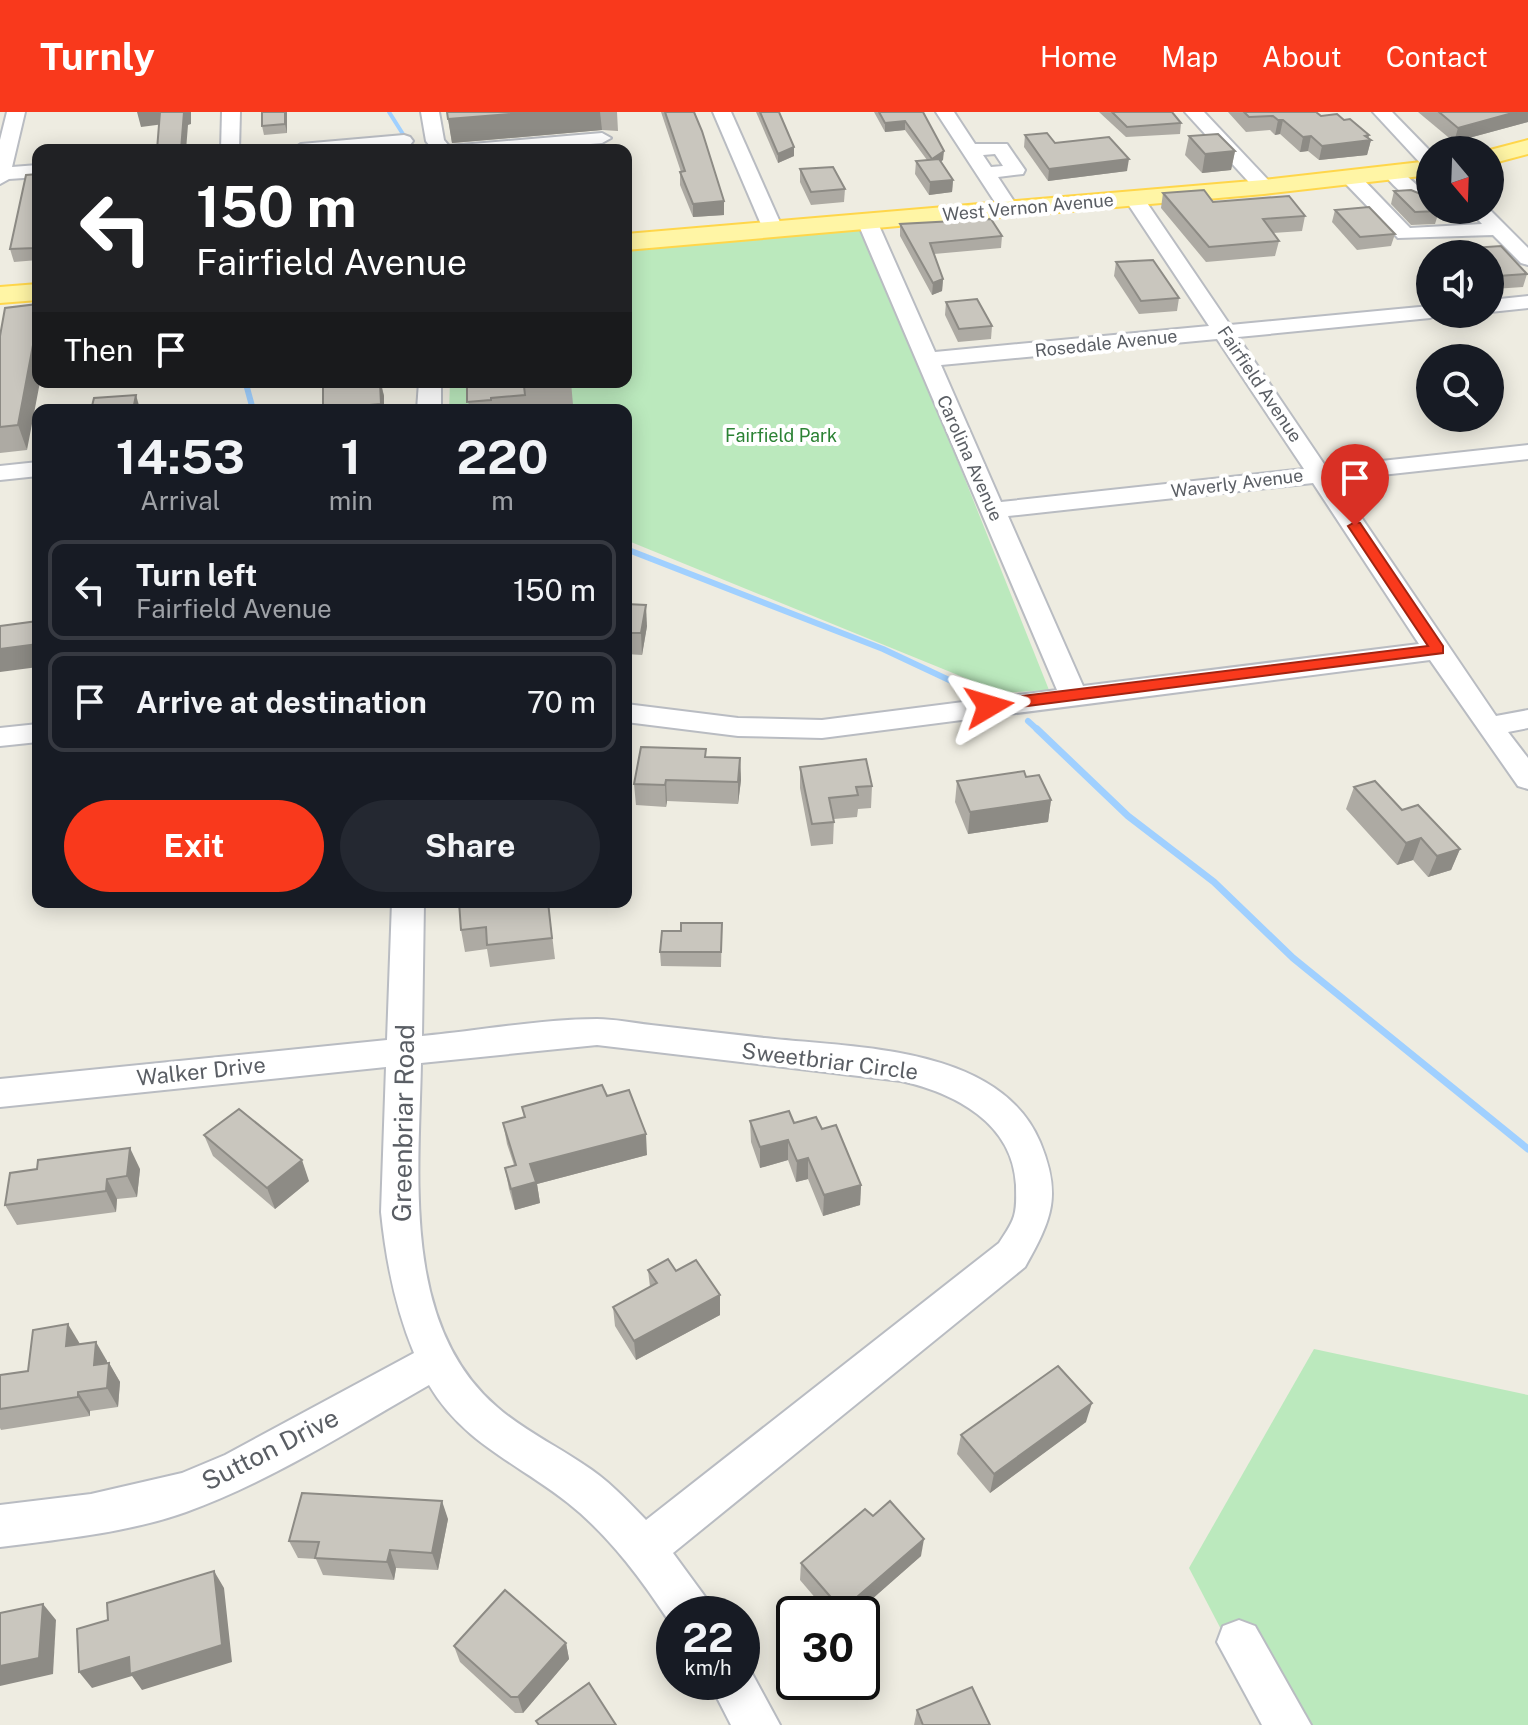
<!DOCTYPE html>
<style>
body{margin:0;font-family:"Public Sans",sans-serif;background:#242831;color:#f1f3f6;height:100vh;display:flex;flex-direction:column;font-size:30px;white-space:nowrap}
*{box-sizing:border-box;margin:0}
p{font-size:26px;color:#9ea1a6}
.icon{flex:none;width:44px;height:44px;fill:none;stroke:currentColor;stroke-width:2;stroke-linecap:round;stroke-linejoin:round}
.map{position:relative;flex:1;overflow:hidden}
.details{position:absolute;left:32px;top:292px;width:600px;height:504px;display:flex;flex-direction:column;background:#171b24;border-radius:16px;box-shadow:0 4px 20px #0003}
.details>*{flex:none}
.hud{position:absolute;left:32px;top:32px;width:600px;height:244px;border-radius:16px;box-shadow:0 4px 20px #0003;background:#202124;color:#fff;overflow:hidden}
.needle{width:52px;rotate:161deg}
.buttons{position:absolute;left:1416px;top:24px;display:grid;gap:16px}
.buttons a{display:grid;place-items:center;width:88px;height:88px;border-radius:50%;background:#171b24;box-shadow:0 4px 20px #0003;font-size:40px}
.speed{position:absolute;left:656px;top:1484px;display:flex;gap:16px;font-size:40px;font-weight:700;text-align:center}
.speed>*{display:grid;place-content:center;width:104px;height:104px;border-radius:50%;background:#171b24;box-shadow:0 4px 20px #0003;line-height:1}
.speed small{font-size:20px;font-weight:400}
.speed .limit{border:4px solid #111;border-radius:12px;background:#fff;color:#111}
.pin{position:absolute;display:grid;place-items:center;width:68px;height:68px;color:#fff;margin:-82px -34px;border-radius:50% 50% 50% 0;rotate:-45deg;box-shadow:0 0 8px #0007}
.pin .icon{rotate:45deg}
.me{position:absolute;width:88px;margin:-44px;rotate:83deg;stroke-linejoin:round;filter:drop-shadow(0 0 6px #0008)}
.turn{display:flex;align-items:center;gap:28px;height:168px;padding:0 32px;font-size:36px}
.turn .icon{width:104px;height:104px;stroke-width:2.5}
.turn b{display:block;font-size:56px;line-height:68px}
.then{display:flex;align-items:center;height:76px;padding:0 32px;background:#0003;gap:16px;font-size:30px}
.eta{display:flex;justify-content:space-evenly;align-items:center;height:136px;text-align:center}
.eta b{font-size:48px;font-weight:700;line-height:56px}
.button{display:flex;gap:16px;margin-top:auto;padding:16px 32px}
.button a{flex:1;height:92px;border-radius:48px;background:#f9391c;color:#fff;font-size:32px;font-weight:700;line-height:92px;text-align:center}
.button a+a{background:#242831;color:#f1f3f6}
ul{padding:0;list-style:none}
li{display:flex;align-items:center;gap:24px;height:100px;margin:0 16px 12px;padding:0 16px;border:4px solid #363941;border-radius:16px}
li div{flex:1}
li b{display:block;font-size:30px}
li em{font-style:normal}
header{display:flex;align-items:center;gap:48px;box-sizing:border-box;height:112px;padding:0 40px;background:#f9391c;color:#fff}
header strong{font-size:38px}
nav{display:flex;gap:44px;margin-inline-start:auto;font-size:28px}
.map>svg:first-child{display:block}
</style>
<header>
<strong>Turnly</strong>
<nav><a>Home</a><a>Map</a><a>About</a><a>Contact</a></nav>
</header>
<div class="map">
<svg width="1528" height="1613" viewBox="0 0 1528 1613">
<rect width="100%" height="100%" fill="#eeece1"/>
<!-- green -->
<g fill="#bbe9bd">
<polygon points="862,109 1049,578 1002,581 626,428 626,298 449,298 450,270 626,270 626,128"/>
<polygon points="1314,1237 1528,1283 1528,1613 1271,1613 1189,1456"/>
</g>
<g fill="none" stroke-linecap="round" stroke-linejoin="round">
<!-- stream-far2 -->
<g stroke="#a0d0ff" stroke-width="4">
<polyline points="389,0 413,38"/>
<polyline points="246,270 247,274"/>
</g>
<!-- stream-far1 -->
<g stroke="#a0d0ff" stroke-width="6">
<polyline points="246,272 252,294 259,298"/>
<polyline points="626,437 883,537 981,583"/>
<polyline points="1028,609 1039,619"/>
</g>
<!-- stream -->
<polyline stroke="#a0d0ff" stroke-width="7" points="1037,617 1128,704 1214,770 1293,846 1528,1037"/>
<defs>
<g id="minor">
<polygon points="7,0 25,0 12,55 38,53 38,65 9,67 0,72 0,28"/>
<polygon points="222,0 240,0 239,38 221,38"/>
<polygon points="421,0 439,0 444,28 449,34 602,21 611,26 602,31 522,38 433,38 426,29"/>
<polygon points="713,0 731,0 783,117 780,121 766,121 763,117"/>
<path d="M936,0h18l21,32h32l18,26 -2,4 -25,3 21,32 -3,4h-14zM995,42l8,12 -12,1 -8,-12z"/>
<polygon points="1185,0 1204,0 1271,71 1274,75 1271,79 1257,79"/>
<polygon points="1373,0 1392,0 1430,39 1430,56 1423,54"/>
<polygon points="404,23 410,25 413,29 410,33 364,38 292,38 301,32"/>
<path d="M1393,56c15,4 22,20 37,25v12c-21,-5 -33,-14 -46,-31l2,-4z"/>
<polygon points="1351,60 1358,62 1410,116 1482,112 1474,103 1477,99 1491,99 1528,136 1528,153 1521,151 1493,123 1398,126 1344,70 1342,66 1344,62"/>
<path d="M1134,80l7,2 89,131 200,-19v8h9l-9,4 -192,19 88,130 202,-22v14l-192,21 160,236 32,-6v18l-20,4 20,26v31l-10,-3 -88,-126 -608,78 -84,-2 -112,-14v-18l112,14 84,2 235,-30 -200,-469 10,-6 10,6 58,131 274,-26 -85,-128zM1217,227l87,130 -303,33 -60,-137zM1313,371l106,161 -336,42 -75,-170z"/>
<polygon points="1528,184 1528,196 1490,200 1490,188"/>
<polygon points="419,270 441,270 441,298 417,298"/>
<polygon points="38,350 38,364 0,368 0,354"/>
<polygon points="38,612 38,630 0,634 0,616"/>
<path d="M392,790h32l-2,134c55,-5 120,-17 175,-17 17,0 36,4 54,6 38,4 76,9 114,13 89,10 234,7 275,104 22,53 12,77 -15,125l-352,286 33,45 6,16h-38v15c-29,-45 -63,-92 -106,-126 -49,-39 -105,-60 -139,-118 -79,45 -157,96 -243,127 -59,21 -124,27 -186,35v-42l91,-11 91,-21 43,-18 189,-102c-19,-46 -28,-92 -33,-141l5,-145 -386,40v-28l387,-39zM597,933l304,36c54,12 112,42 115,104 0,11 1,21 -2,31 -3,10 -10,19 -15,27l-353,277c-19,-20 -39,-41 -63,-56 -28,-19 -60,-34 -86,-57 -96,-82 -78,-231 -76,-344z"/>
<polygon points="1239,1508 1255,1514 1311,1613 1262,1613 1217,1530 1223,1514"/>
<polygon points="742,1551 748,1554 780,1613 731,1613 709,1570 742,1570"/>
</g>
<g id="major">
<polygon points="1528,28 1528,42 1490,52 1490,38"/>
<polygon points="1430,49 1430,63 1264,82 626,138 626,122 1264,68"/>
<polygon points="38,172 38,188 0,191 0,175"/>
</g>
</defs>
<!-- minor casing -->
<use href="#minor" stroke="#b9bcc2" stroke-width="4"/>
<!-- major casing -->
<use href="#major" stroke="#ffd64a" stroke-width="4"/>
<!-- minor -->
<use href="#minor" fill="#fff" fill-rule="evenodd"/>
<!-- major -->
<use href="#major" fill="#fff5a5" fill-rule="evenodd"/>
</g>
<!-- wall -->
<g fill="#adaaa3">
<polygon points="262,0 287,0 287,21 264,23 262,14"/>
<polygon points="447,0 617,0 618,19 602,18 452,31"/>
<polygon points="661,0 694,0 724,103 693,105 680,73 680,60 681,60"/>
<polygon points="756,0 779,0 794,35 794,44 778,51"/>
<polygon points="874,0 923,0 943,48 941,49 953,68 952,80 929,83 915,62 916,49 927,48 905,18 885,20"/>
<polygon points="1099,0 1172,0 1181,11 1180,22 1126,25"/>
<polygon points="1228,0 1316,0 1321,4 1344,8 1371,28 1367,43 1319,48 1308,39 1300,40 1280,22 1275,23 1270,18 1246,20"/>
<polygon points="1418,0 1528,0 1528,10 1454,30"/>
<polygon points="1025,23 1055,31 1127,59 1048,69 1024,35"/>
<polygon points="1189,24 1235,39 1231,58 1202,61 1185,43"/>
<polygon points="800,57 845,77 844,90 811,93 800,70"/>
<polygon points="38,62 38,148 14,150 10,137"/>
<polygon points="1394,79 1439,99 1435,112 1411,113 1391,92"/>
<polygon points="1163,81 1213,90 1305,104 1302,119 1273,121 1279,129 1275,144 1206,150 1161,96"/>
<polygon points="1335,98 1395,122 1391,134 1357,138 1332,110"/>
<polygon points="900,112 1002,124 1001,136 934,142 943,167 942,179 932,183 900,124"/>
<polygon points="1501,134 1527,162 1523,175 1494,177 1490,173 1490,142 1469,142 1471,136"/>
<polygon points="1116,150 1179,186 1177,199 1139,202 1114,164"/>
<polygon points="946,190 992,214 991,227 958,230 945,203"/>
<polygon points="0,224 27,338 0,341"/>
<polygon points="323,270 381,270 384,284 384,298 323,298"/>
<polygon points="467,270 571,270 573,293 534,295 535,298 469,298"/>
<polygon points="626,492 647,514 642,543 626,542"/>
<polygon points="706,637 706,645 740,646 741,668 738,692 667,689 666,695 636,693 634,672"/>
<polygon points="800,655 872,674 871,696 858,697 857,705 834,707 833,732 811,734 800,676"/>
<polygon points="1026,665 1051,688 1048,710 968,722 955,690 957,669"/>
<polygon points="1354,675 1402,698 1460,737 1451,758 1428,765 1413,748 1397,753 1346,697"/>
<polygon points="459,790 494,790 495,793 548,790 555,847 490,855 487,837 465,840 461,818"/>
<polygon points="722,811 721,855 661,854 660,840 681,819"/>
<polygon points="607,984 647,1043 537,1072 540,1091 515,1098 509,1077 505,1056 514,1053 507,1032 503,1011 524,1005 522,995"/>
<polygon points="750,1009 794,1011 822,1017 861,1073 860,1093 823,1104 808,1067 796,1070 788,1048 760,1056 751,1030"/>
<polygon points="204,1023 309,1069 275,1097 213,1044"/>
<polygon points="140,1057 137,1085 117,1087 116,1100 17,1113 5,1093"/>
<polygon points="648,1158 676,1159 720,1203 636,1248 615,1214 613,1195 650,1175"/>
<polygon points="80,1232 107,1249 107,1251 109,1251 120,1270 118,1295 90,1299 90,1304 1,1318 0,1316 0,1263 28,1259"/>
<polygon points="1086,1310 990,1381 957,1342 961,1323"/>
<polygon points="873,1404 921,1444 855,1502 829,1502 800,1468 801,1451"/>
<polygon points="448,1407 438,1458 396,1456 394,1468 323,1463 316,1447 298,1446 289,1429"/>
<polygon points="566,1531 569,1547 523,1601 515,1601 460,1550 454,1534"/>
<polygon points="917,1598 990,1613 914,1613"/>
</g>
<!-- shaded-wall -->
<g fill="#8d8b85">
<polygon points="137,0 161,0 164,12 141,15"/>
<polygon points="184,0 191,0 191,12 188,13 186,38 181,38"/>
<polygon points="285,0 287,0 287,21 285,12"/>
<polygon points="535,0 600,0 602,18 452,31 448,7"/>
<polygon points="1516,0 1528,0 1528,10 1454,30 1458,16"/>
<polygon points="1278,8 1283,8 1280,22 1275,23"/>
<polygon points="905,9 905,18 885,20 885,11"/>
<polygon points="1369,23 1368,29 1371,28 1367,43 1319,48 1322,34"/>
<polygon points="1311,24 1308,39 1300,40 1303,25"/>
<polygon points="794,35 794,44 778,51 778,42"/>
<polygon points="944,39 943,48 932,55 932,47"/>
<polygon points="1235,39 1231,58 1202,61 1205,42"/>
<polygon points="1129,47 1127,59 1048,69 1049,57"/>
<polygon points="953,68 952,80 929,83 930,70"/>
<polygon points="724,89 724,103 693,105 693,92"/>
<polygon points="38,111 38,146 35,136"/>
<polygon points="943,167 942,179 932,183 933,171"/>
<polygon points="33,233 38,233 38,270 40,270 27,338 18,313"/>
<polygon points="380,270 384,284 384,298 382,298 381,292"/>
<polygon points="136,283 140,297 139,298 133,298"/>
<polygon points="646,493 647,514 642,543 641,521"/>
<polygon points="38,532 38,555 0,560 0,537"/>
<polygon points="740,646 741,668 738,692 738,670"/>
<polygon points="666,668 667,689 666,695 665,673"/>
<polygon points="1051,688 1048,710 968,722 970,700"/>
<polygon points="1421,726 1413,748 1397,753 1406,731"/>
<polygon points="1460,737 1451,758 1428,765 1437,744"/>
<polygon points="646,1022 647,1043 537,1072 540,1091 515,1098 511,1077 530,1052"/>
<polygon points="788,1028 788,1048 760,1056 760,1035"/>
<polygon points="130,1036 140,1057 137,1085 127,1064"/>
<polygon points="808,1046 808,1067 796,1070 797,1049"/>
<polygon points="302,1048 309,1069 275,1097 267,1076"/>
<polygon points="107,1067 117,1087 116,1100 106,1079"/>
<polygon points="861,1073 860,1093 823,1104 824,1083"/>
<polygon points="720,1183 720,1203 636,1248 634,1229"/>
<polygon points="68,1212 80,1232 66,1234"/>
<polygon points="96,1230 107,1249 105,1272 94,1253"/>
<polygon points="109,1251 120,1270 118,1295 107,1276"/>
<polygon points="78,1280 90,1299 90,1304 78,1285"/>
<polygon points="1092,1291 1086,1310 990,1381 994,1362"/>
<polygon points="442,1389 448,1407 438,1458 432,1441"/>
<polygon points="924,1427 921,1444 855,1502 842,1502 842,1498"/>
<polygon points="390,1438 396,1456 394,1468 387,1450"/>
<polygon points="214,1459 224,1476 232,1550 142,1578 132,1564 92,1576 79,1560"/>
<polygon points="43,1492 56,1508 53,1562 0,1574 0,1554"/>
<polygon points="566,1531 569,1547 523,1601 518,1585"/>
</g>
<!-- building -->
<g fill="#c9c6be" stroke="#8d8b85" stroke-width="2">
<polygon points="160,0 184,0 181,38 157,38"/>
<polygon points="262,0 285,0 285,12 262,14"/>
<polygon points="447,0 535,0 448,7"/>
<polygon points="665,0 694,0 702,19 724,89 693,92 680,60 685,59"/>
<polygon points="760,0 779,0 794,35 778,42"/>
<polygon points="879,0 923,0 944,39 932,47 905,9 885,11"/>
<polygon points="1112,0 1172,0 1181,11 1127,15"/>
<polygon points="1244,0 1316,0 1321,4 1337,2 1344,8 1350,7 1369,23 1365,24 1371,28 1322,34 1311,24 1303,25 1283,8 1278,8 1273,4 1249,5"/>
<polygon points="1439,0 1516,0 1458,16"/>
<polygon points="1047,21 1055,31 1109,25 1129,47 1049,57 1025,23"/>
<polygon points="1218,22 1235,39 1205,42 1189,24"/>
<polygon points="939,47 953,68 930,70 916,49"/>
<polygon points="833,55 845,77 811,80 800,57"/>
<polygon points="38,62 38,111 35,136 10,137 26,63"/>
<polygon points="1204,78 1213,90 1289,84 1305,104 1263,107 1279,129 1209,135 1163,81"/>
<polygon points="1411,78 1423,83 1430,90 1430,98 1439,99 1415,100 1394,79"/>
<polygon points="1369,95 1395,122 1360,125 1335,98"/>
<polygon points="991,107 1002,124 930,131 943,167 933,171 900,112"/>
<polygon points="1501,134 1527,162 1498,164 1490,156 1490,142 1477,142 1471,136"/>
<polygon points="1153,148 1179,186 1141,189 1116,150"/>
<polygon points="977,187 992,214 959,217 946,190"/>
<polygon points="38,192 38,233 33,233 18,313 0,315 0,224 5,196"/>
<polygon points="323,270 380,270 381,292 323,297"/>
<polygon points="467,270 532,270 532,274 524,274 525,283 491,286 491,288 467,290"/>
<polygon points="136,283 133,298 91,298 94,286"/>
<polygon points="626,492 646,493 641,521 626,521"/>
<polygon points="38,509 38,532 0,537 0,514"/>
<polygon points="641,635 706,637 705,645 740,646 738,670 666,668 665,673 634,672"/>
<polygon points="866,647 872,674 856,675 858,683 829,686 834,710 812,712 800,655"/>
<polygon points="1024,659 1026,665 1039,663 1051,688 970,700 957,669"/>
<polygon points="1375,669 1402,698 1418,693 1460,737 1437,744 1421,726 1406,731 1354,675"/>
<polygon points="459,790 492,790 492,793 523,790 548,790 552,826 487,833 486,815 461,818"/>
<polygon points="681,811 722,811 721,840 660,840 662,819 681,819"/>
<polygon points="602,973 607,984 629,978 646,1022 530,1052 536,1070 511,1077 505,1056 516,1053 503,1011 525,1005 522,995"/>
<polygon points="239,997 302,1048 267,1076 204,1023"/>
<polygon points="789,999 794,1011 816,1005 822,1017 836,1013 861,1073 824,1083 808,1046 797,1049 788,1028 760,1035 750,1009"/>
<polygon points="130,1036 127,1064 107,1067 106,1079 5,1093 10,1061 37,1057 38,1048"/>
<polygon points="668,1147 676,1159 696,1148 720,1183 634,1229 613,1195 657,1171 648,1158"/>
<polygon points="68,1212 66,1234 96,1230 94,1253 109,1251 107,1276 78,1280 78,1285 0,1297 0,1263 28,1259 33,1218"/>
<polygon points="1058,1254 1092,1291 994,1362 961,1323"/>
<polygon points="302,1381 442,1389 432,1441 390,1438 387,1450 315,1446 319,1430 289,1429"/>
<polygon points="890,1389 924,1427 842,1498 801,1451 865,1397 873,1404"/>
<polygon points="214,1459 222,1533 130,1562 129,1545 79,1560 77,1517 108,1508 107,1491"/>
<polygon points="505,1478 566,1531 518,1585 511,1585 454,1534"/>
<polygon points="43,1492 39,1546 0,1554 0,1501"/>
<polygon points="589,1571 616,1613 539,1613 536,1609"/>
<polygon points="972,1575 990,1613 923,1613 917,1598"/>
</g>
<!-- route -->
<polygon fill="#f9391c" stroke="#a22512" stroke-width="2" points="1355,410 1360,411 1443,534 1443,541 989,599 981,594 989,588 1428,534 1348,414"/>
<g text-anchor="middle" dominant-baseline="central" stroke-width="8" stroke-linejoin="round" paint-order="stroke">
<!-- far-street labels -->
<g font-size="18" fill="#5a5e64" stroke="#fff">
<text transform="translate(1028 95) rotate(-5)">West Vernon Avenue</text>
<text transform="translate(1106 231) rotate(-6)">Rosedale Avenue</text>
<text transform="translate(1260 272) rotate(56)">Fairfield Avenue</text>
<text transform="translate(970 346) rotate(66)">Carolina Avenue</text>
<text transform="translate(1237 371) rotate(-7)">Waverly Avenue</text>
</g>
<!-- far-park labels -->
<g font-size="18" fill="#2b8234" stroke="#fff">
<text x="781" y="323">Fairfield Park</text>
</g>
<!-- street labels -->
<g font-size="22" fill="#5a5e64" stroke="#fff">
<text transform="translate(830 949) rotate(7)">Sweetbriar Circle</text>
<text transform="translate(201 959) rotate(-6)">Walker Drive</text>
</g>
<!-- near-street labels -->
<g font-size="26" fill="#5a5e64" stroke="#fff">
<text transform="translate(403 1011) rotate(-89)">Greenbriar Road</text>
<text transform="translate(270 1337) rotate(-27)">Sutton Drive</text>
</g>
</g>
</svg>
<div class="buttons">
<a><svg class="needle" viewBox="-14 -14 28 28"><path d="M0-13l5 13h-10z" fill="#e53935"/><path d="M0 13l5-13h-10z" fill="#9ea1a6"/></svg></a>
<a><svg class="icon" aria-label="sound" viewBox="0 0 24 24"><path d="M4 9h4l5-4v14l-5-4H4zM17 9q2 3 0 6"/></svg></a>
<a><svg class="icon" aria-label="search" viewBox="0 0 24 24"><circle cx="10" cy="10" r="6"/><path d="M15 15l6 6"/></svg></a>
</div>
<div class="speed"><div>22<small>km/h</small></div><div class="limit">30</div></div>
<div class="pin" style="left:1355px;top:414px;background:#d93025"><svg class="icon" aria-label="arrive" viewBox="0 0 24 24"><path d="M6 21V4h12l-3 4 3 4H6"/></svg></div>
<svg class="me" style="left:989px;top:594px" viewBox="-20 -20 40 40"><path d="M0-17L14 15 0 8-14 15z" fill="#f9391c" stroke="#fff" stroke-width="4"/></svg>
<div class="hud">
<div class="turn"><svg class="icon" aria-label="left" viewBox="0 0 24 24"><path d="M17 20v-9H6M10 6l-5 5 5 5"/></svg><div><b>150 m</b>Fairfield Avenue</div></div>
<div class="then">Then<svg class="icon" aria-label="arrive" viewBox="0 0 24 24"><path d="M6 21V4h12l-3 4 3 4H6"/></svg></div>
</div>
<section class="details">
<div class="eta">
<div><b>14:53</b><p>Arrival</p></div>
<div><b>1</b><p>min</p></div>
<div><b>220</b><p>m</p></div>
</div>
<ul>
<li><svg class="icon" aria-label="left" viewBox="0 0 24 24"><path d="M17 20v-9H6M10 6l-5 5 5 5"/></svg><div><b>Turn left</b><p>Fairfield Avenue</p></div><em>150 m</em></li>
<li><svg class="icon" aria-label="arrive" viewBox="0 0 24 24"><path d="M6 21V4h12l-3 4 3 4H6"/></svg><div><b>Arrive at destination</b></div><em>70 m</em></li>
</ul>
<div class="button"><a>Exit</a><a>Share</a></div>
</section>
</div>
